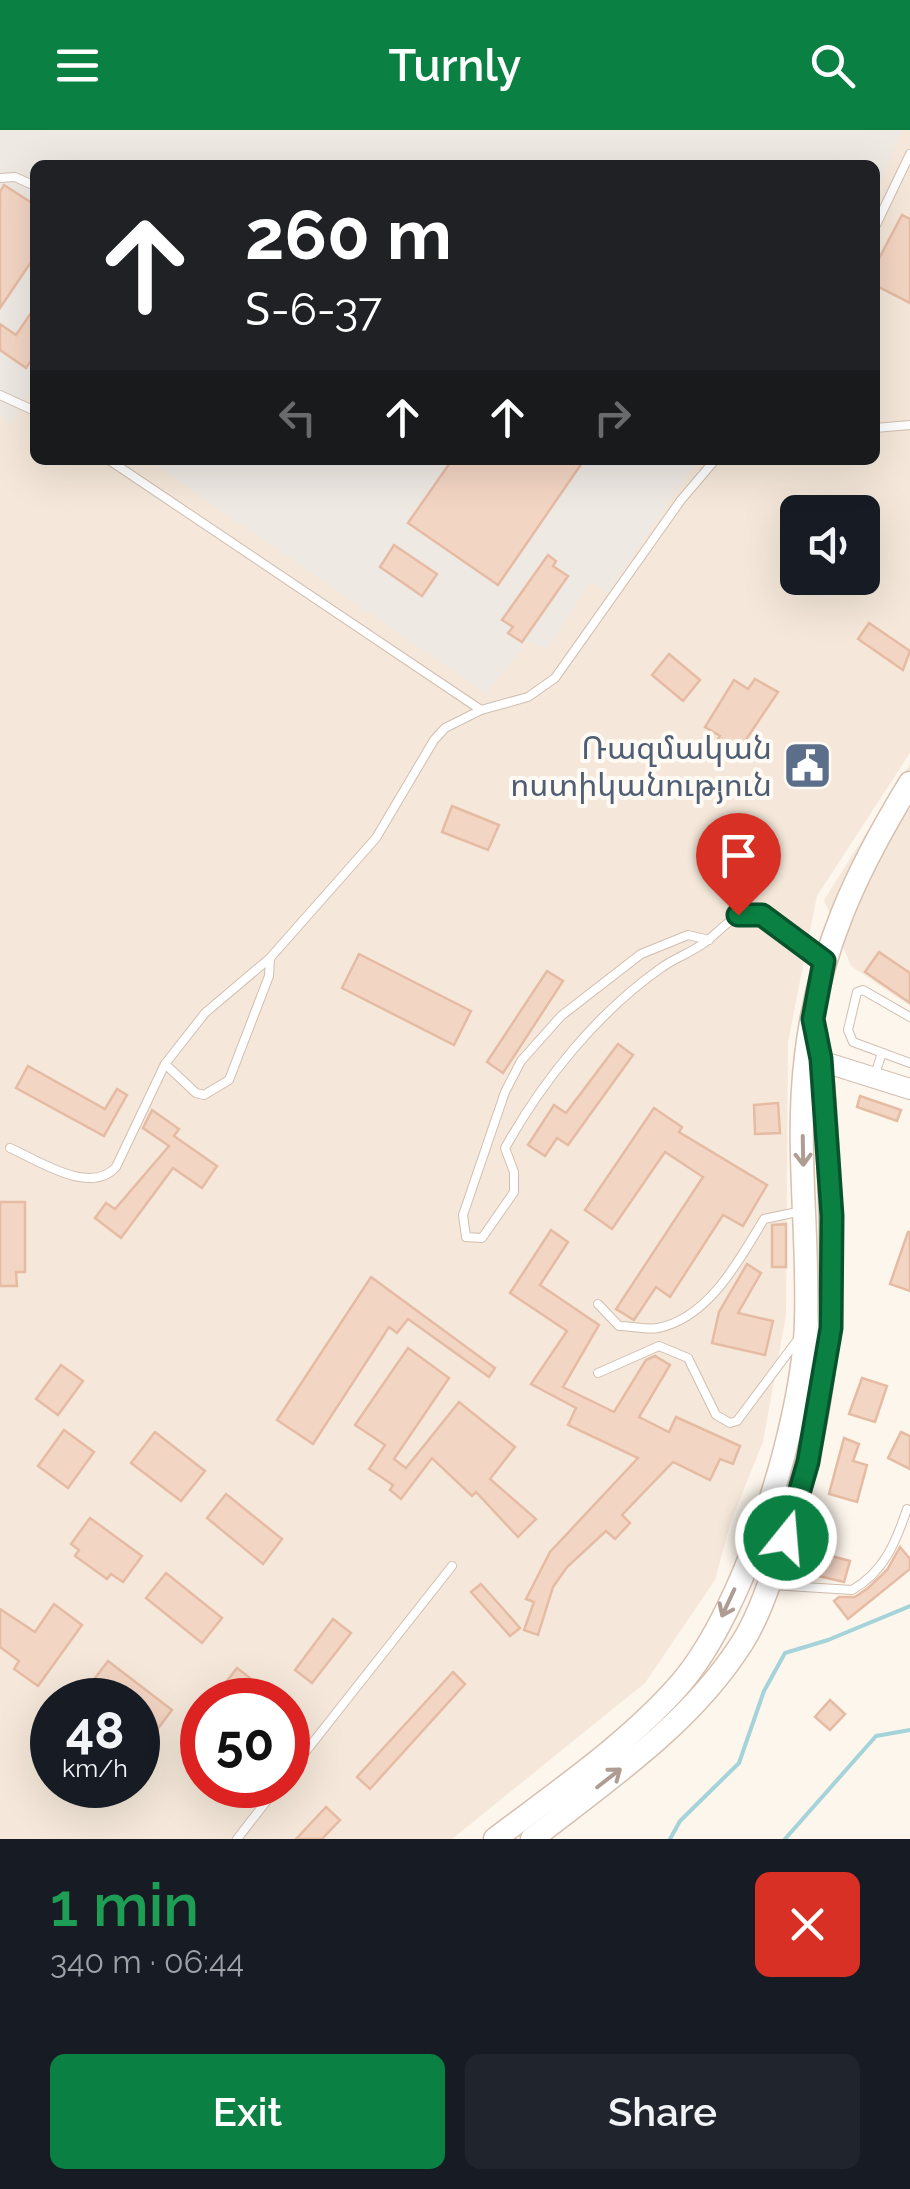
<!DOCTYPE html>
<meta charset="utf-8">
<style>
body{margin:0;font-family:Raleway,"Noto Sans Armenian",sans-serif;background:#20242c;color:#f1f3f6;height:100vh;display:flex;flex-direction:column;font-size:38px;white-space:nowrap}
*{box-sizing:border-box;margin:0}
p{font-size:32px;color:#9ea1a6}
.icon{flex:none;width:55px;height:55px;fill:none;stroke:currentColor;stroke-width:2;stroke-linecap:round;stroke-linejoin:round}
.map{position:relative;height:1709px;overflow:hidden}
.sheet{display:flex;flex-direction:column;background:#171b24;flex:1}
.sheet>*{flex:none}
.hud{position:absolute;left:30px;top:30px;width:850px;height:305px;border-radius:15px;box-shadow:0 10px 40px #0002;background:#202124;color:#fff;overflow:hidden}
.controls{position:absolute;left:780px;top:365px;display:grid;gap:20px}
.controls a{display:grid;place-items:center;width:100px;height:100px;border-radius:15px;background:#171b24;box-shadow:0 10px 40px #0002;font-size:50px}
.speed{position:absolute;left:30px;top:1548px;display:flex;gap:20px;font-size:50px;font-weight:700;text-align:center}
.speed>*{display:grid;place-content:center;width:130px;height:130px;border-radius:50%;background:#171b24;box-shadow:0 10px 40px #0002;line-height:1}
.speed small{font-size:25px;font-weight:400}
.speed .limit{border:15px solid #d22;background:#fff;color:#111}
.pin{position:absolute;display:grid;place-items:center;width:85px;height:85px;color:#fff;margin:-102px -42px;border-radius:50% 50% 50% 0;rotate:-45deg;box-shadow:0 0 10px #0007}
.pin .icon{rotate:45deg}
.me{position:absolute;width:110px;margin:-55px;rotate:17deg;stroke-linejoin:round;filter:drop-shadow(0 0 8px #0008)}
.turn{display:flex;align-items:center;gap:35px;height:210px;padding:0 50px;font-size:45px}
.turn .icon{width:130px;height:130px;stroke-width:2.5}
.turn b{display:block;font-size:70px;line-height:85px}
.lanes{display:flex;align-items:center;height:95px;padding:0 50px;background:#0003;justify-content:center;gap:50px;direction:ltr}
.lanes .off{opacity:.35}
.round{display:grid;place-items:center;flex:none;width:105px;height:105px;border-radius:15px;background:#20242c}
.head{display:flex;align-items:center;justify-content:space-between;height:170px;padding:0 50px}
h1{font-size:60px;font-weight:600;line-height:75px;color:#1e9e55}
.primary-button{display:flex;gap:20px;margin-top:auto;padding:20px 50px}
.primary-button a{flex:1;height:115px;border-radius:15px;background:#0b8043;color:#fff;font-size:40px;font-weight:600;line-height:115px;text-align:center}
.primary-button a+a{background:#20242c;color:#f1f3f6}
header{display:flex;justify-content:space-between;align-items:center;height:130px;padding:0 50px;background:#0b8043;color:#fff;font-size:45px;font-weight:600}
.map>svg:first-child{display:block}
</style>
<header><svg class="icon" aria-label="menu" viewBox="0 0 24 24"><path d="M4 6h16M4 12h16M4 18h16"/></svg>Turnly<svg class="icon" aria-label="search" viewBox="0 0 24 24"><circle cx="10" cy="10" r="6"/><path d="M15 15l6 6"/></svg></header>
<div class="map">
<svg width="910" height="1709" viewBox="0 0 910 1709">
<rect width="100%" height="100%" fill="#fdf6ec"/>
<!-- residential -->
<g fill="#f5e8da" fill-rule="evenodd">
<path d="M0,0h910v623l-93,143 -29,146 -2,273 -23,127 -32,79 -16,59 -70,103 -193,156h-452zM35,35h840v295h-840zM798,382h64v66h-64zM52,1570h86v85h-86zM202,1570h86v85h-86z"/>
<polygon points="910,634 910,876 851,836 824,770"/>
</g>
<!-- industrial -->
<g fill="#efe9e4">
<polygon points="0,0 903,0 875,64 875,35 35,35 35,253 11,294 0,286"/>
<polygon points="148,330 698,330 608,463 591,451 547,519 527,511 487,564"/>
</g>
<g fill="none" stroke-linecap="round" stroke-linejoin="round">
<!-- stream -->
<g stroke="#a5d3da" stroke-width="4">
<polyline points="670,1709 680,1691 739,1633 764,1561 785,1523 828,1510 910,1476"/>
<polyline points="785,1709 876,1606 910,1600"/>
</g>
</g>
<!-- building -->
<g fill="#f3d5c3" stroke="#e6bba3" stroke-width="2.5">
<polygon points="4,55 35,75 35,126 0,178 0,62"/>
<polygon points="902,85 910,89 910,173 875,155 875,136"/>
<polygon points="35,177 35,225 26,238 0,220 0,194 16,205"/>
<polygon points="452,330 584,330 498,455 408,393"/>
<polygon points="394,415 437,444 422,466 380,437"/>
<polygon points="548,425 556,431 553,436 568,446 522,512 508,503 513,497 502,490"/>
<polygon points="869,493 910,521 903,540 858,509"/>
<polygon points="669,524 700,550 683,571 652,545"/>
<polygon points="755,549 778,562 733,629 713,616 720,606 705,597 734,550 748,559"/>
<polygon points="806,615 828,631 808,656 787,640"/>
<polygon points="452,676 499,695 488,720 442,702"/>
<polygon points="879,822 910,843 910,873 865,842"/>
<polygon points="359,824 471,881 454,915 342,858"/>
<polygon points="547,841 563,851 503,943 487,932"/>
<polygon points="618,914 633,925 568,1015 557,1008 545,1026 528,1015 554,975 566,983"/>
<polygon points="28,936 105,979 117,959 127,965 104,1006 16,958"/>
<polygon points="860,966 901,980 897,991 857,977"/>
<polygon points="778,973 780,1003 755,1004 754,975"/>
<polygon points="654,978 682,997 679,1002 767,1055 743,1096 723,1085 670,1167 656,1157 634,1190 616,1179 703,1047 665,1022 612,1099 585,1080"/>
<polygon points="152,980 179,999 174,1006 217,1036 202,1058 173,1038 121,1108 95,1088 106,1073 115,1079 169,1016 143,998"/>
<polygon points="0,1072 25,1072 25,1142 16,1142 17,1156 0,1156"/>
<polygon points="786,1094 786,1137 772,1137 772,1095"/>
<polygon points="551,1100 568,1112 540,1155 599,1195 563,1257 614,1282 646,1230 655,1226 670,1235 639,1287 669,1302 676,1287 740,1316 733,1334 720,1329 710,1350 673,1332 622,1385 630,1393 615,1409 606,1401 567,1437 553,1457 538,1505 524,1500 534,1472 526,1469 550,1422 638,1328 568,1295 576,1278 531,1254 567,1201 510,1163"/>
<polygon points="908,1102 910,1102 910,1161 890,1154"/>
<polygon points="747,1134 761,1143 738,1183 773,1191 765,1225 712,1213 719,1182"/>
<polygon points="371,1147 495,1238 489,1247 408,1189 397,1203 389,1197 313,1314 277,1290"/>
<polygon points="408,1218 449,1248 394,1329 406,1338 459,1272 515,1317 490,1349 536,1389 518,1407 476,1362 472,1366 432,1328 401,1369 390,1360 393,1355 369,1339 385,1315 355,1295"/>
<polygon points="61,1235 83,1251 58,1285 36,1269"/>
<polygon points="862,1248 887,1256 875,1292 849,1284"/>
<polygon points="64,1300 94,1322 68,1358 38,1336"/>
<polygon points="155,1302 205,1341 181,1371 131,1333"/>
<polygon points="901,1302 910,1306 910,1339 888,1328"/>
<polygon points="844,1308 859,1314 853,1331 867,1335 857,1372 829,1364"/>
<polygon points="226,1364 282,1409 263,1434 207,1388"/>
<polygon points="90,1388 142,1426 123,1452 111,1444 107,1449 75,1426 79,1420 71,1414"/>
<polygon points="900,1417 910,1429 910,1439 848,1489 834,1471 839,1467 855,1467 868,1458 887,1440"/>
<polygon points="816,1422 850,1431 844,1452 810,1444"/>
<polygon points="166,1443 222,1488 202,1513 146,1468"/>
<polygon points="481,1454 520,1498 510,1506 471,1462"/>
<polygon points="54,1474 82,1495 38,1556 14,1539 19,1531 0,1517 0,1479 35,1502"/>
<polygon points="333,1489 351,1503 312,1553 295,1540"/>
<polygon points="108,1531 172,1580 153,1605 138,1594 138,1570 107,1570 89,1556"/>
<polygon points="237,1538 250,1548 234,1570 212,1570"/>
<polygon points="453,1542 465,1554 370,1659 357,1647"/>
<polygon points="830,1570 845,1584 830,1600 815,1587"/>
<polygon points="326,1677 340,1690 322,1709 296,1709"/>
</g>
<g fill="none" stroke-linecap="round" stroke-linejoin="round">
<defs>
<g id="service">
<polyline points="0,48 15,47 35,56"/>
<polyline points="875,97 910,24"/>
<polyline points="0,265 35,281"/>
<polyline points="875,298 910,295"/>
<polyline points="109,330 481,580 528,567 555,548 681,370 715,330"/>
<path d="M709,810l-21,-5 -47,19 -80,62 -40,45 -16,31 -42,123 3,22 16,1 32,-46v-20l-9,-24c38,-68 92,-135 156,-180 12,-9 27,-14 40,-23 17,-10 31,-33 51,-32 24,1 52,32 70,46"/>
<polyline points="270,828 269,846 229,950 204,965 196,963 165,934 205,883 270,828 376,708 434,610 445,598 481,580"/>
<polyline points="910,887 863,860 857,862 848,900 853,912 910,933"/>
<polyline points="874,947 882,923"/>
<path d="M10,1018c28,12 80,48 106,19l49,-103"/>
<path d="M598,1174l21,22c12,0 28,4 39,2 51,-10 82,-69 106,-109l38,-8"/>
<polyline points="598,1243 659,1216 688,1228 716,1285 730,1293 737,1291 796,1212"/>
<path d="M772,1455l80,5c32,-18 44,-48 55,-81"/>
<polyline points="288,1644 452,1436"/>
<polyline points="237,1709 279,1655"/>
</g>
<polyline id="tertiary" points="808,927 910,959"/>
<g id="secondary">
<path d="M495,1709c63,-48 134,-96 186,-156 65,-76 122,-262 125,-361 3,-89 -11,-178 0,-266 12,-104 50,-185 104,-273"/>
<path d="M532,1709c75,-59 158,-114 210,-196 16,-25 26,-56 36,-84 49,-137 59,-259 50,-403 -3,-41 -4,-81 -12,-121"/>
</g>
</defs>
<!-- service casing -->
<use href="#service" stroke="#d1beb0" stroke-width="10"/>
<!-- tertiary casing -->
<use href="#tertiary" stroke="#d1beb0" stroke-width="22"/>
<!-- secondary casing -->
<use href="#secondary" stroke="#d6c0b0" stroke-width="25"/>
<!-- service -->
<use href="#service" stroke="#fff" stroke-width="8"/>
<!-- tertiary -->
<use href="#tertiary" stroke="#fff" stroke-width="20"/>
<!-- secondary -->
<use href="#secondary" stroke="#fff" stroke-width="22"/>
</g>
<!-- one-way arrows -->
<defs><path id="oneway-shaft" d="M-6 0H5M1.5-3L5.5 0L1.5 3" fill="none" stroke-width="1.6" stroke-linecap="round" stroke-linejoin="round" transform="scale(2.5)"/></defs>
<g stroke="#af9d94">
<use href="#oneway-shaft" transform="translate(803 1021) rotate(89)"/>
<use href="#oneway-shaft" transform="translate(728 1473) rotate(115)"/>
<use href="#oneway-shaft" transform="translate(609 1648) rotate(-38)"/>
</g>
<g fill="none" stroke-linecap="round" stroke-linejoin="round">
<defs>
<polyline id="route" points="738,785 762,785 824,831 813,889 821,929 832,1086 831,1198 808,1332 786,1408"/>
</defs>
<!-- route casing -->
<use href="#route" stroke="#07532c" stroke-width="25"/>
<!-- route -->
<use href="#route" stroke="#0b8043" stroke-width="18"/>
</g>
<!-- icons -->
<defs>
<symbol id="civic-square" viewBox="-11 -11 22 22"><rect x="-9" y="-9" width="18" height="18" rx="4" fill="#5c6f8a" stroke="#fffaf3"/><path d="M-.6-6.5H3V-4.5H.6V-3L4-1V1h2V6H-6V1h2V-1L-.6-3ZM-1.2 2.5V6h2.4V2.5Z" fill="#fff"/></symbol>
</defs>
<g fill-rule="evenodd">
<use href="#civic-square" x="780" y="608" width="55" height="55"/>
</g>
<g text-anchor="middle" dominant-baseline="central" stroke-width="8" stroke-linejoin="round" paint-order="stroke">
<!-- service labels -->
<g font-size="32" fill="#4e5e75" stroke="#fffaf3" text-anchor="end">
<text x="772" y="617">Ռազմական<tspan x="772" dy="37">ոստիկանություն</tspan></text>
</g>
</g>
</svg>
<div class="controls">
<a><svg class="icon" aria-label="sound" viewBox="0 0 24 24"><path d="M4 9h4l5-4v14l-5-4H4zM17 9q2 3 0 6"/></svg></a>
</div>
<div class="speed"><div>48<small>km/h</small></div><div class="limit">50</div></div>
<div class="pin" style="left:738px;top:785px;background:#d93025"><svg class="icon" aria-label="arrive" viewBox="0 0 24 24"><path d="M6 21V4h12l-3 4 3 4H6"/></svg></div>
<svg class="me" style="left:786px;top:1408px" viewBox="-20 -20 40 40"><circle r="17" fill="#0b8043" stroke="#fff" stroke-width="3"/><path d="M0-11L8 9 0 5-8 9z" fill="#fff"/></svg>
<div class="hud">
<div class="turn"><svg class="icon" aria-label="ahead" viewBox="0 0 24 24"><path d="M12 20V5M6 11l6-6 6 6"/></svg><div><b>260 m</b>Տ-6-37</div></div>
<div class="lanes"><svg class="icon off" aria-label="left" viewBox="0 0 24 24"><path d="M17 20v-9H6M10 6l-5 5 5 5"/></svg><svg class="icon" aria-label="ahead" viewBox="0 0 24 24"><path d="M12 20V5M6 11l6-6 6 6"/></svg><svg class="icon" aria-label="ahead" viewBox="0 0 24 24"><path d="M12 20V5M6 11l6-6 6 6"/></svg><svg class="icon off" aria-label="right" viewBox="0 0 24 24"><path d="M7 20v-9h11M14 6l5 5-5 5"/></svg></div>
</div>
</div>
<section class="sheet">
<div class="head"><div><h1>1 min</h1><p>340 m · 06:44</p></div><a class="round" style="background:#d93025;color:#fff"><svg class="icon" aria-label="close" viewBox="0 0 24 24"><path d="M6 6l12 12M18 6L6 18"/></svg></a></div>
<div class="primary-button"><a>Exit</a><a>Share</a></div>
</section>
